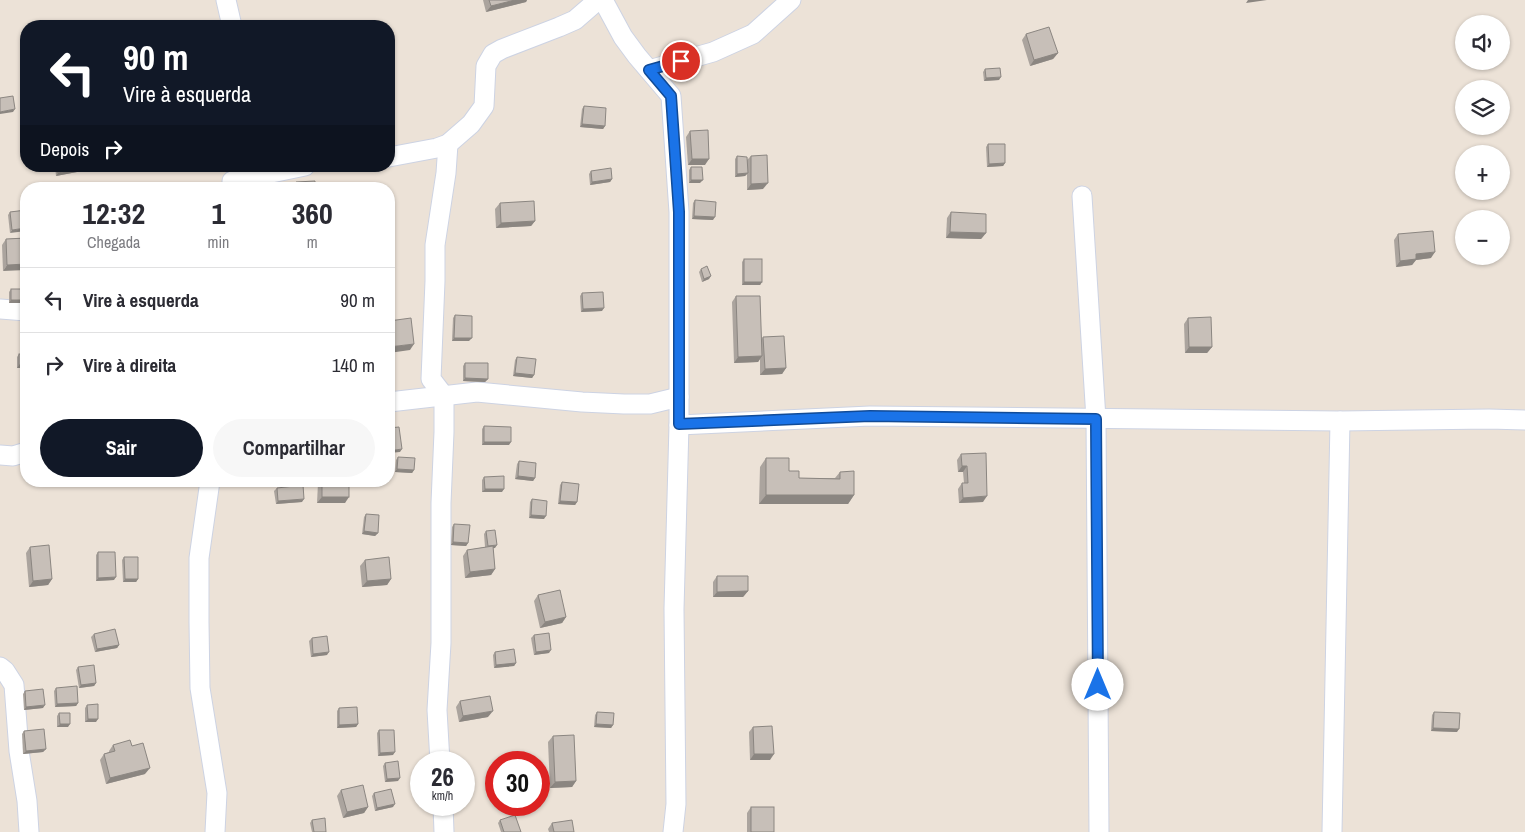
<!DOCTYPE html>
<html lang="pt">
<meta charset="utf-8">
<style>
body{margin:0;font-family:"Archivo Narrow",sans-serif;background:#f7f7f7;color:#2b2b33;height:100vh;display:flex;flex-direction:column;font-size:19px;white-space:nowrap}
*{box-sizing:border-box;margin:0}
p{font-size:16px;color:#7c7c81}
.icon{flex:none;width:28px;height:28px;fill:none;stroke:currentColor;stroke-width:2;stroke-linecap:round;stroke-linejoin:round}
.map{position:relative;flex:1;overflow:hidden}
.drawer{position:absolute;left:20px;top:182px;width:375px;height:305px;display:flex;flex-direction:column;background:#fff;border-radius:20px;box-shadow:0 1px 4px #0004}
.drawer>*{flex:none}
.guide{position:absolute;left:20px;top:20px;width:375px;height:152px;border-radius:20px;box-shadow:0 1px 4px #0004;background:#111827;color:#fff;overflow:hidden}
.fabs{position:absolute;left:1455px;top:15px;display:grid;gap:10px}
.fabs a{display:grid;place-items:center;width:55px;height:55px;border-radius:50%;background:#fff;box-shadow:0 1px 4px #0004;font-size:25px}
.speed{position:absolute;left:410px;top:751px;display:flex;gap:10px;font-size:25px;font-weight:700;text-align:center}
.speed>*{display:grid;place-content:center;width:65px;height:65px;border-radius:50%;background:#fff;box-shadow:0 1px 4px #0004;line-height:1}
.speed small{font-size:12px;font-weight:400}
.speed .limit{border:8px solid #d22;background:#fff;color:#111}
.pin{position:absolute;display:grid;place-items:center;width:42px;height:42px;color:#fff;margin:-21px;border:2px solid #fff;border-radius:50%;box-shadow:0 1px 5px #0007}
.me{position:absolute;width:55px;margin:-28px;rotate:0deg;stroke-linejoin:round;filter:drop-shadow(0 0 4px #0008)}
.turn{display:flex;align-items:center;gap:18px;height:105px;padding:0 20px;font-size:22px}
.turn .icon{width:65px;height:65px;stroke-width:2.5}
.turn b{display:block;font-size:35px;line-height:42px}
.then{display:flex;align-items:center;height:48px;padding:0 20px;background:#0003;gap:10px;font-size:19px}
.eta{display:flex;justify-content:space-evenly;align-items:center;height:85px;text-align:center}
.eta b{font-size:30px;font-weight:700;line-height:35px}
.button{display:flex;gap:10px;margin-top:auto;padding:10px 20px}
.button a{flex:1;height:58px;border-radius:30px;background:#111827;color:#fff;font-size:20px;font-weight:700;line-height:58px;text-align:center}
.button a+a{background:#f7f7f7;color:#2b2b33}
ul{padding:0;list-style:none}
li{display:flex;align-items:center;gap:15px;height:65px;padding:0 20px;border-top:1px solid #e1e1e2}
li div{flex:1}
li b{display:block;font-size:19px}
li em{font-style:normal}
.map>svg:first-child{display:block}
</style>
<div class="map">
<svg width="1525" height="832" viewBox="0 0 1525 832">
<rect width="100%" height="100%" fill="#ece2d7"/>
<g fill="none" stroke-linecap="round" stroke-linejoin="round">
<defs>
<g id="minor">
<polyline points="226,0 232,26"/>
<polyline points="603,0 623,37 637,56 671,96 679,212 679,425 674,609 676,804 673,832"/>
<polyline points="649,70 713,52 753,34 791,0"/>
<polyline points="389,157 437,148 448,144 471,124 484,106 486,66 493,54 502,49 559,27 575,20 598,0"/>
<polyline points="232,181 305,166"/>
<polyline points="1082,196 1096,419 1099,832"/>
<polyline points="0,309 26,311"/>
<polyline points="389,402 477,392 582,402 624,404 650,404 679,397"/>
<polyline points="679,425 870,416 1340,421 1489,419 1525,420"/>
<polyline points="0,455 13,456 26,452"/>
<polyline points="210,481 199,558 199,622 200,688 217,793 215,832"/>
<polyline points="0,667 5,671 14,685 19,751 27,801 29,832"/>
<polyline points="440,762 437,710 441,643 441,503 444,432 444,396 431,379 435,281 435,245 446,173 448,144"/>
<polyline points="443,805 444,832"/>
<polyline points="1332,832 1340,421"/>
</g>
</defs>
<!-- minor casing -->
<use href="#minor" stroke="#cdd3e3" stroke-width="21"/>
<!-- minor -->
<use href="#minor" stroke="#fff" stroke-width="19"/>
</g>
<!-- wall -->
<g fill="#aba49e">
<polygon points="483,0 527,0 526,2 486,12"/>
<polygon points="1026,34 1058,53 1053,59 1030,66 1022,40"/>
<polygon points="985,69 999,80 984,81 983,72"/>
<polygon points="584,106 605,126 603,129 580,127 582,109"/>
<polygon points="690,131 705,165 688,165 686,137"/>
<polygon points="988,144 1005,163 1003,166 987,167 986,147"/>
<polygon points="737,156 747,160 751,156 763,189 747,190 747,174 745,176 735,177 735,159"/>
<polygon points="55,166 79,166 77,172 56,176"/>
<polygon points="691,167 700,183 689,183 689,170"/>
<polygon points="591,171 612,179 610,182 590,185 589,174"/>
<polygon points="296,182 315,189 292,189"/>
<polygon points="695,200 713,220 692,219 693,203"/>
<polygon points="500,203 535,221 531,226 496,228 495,209"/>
<polygon points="26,210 10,233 8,215 10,212"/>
<polygon points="951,212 986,233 981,239 946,238 947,218"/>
<polygon points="1398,234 1431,258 1416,260 1412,265 1396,267 1394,240"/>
<polygon points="26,238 3,271 2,245 6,239"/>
<polygon points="744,259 762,282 760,285 742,285 742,262"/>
<polygon points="701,269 709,279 702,282 699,272"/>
<polygon points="11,289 26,289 26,301 24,303 9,303 9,292"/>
<polygon points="582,293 602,311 581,312 580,296"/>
<polygon points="736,296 761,340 763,337 786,368 782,374 760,375 760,359 758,362 734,363 732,302"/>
<polygon points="455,315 469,341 452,341 453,318"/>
<polygon points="1188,318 1212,347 1207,353 1185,353 1184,324"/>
<polygon points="19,354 26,368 17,368 17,357"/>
<polygon points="517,357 534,375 532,378 513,376 515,360"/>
<polygon points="465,363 488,379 485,382 463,381 463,366"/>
<polygon points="484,426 509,445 482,445 482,429"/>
<polygon points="961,454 983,502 959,503 958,489 962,483 964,483 963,472 958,472 957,460"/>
<polygon points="398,457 414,470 412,473 395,472 396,460"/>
<polygon points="766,458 789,471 799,478 835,478 840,472 854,495 848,504 759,504 760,467"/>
<polygon points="519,461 535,478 533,481 515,479 517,464"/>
<polygon points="484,477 502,492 482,492 482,480"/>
<polygon points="319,481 349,481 345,503 317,503 318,483"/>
<polygon points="562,482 577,502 575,505 558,504 560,485"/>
<polygon points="277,488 302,502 276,504 274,491"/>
<polygon points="532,499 544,519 529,518 530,502"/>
<polygon points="366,514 378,533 375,536 362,534 364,517"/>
<polygon points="454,524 468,543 466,546 451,545 452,527"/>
<polygon points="486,531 495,548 493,548 495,569 491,575 465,578 463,556 467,550 485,547 484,534"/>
<polygon points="30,547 52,579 48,585 29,587 26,553"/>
<polygon points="98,552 114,580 96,581 96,555"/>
<polygon points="124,557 138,579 136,582 123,582 122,560"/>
<polygon points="365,560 391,579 387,585 362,587 360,566"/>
<polygon points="717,576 748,591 743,597 713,597 713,582"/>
<polygon points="538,595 566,617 562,623 540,628 534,601"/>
<polygon points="94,634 119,645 117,648 95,652 91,637"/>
<polygon points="534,635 549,653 534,655 531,638"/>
<polygon points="312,638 327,655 311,657 309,641"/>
<polygon points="495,652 516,663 514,666 494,668 493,655"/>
<polygon points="78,667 96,683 94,686 79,688 76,670"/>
<polygon points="56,688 78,703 76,706 55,707 54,691"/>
<polygon points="25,691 43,708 24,710 23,694"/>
<polygon points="460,701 488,717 459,722 456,707"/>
<polygon points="87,705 96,722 85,722 85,708"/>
<polygon points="339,708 358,724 356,727 337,728 337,711"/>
<polygon points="597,712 613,725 611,728 594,727 595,715"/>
<polygon points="1434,712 1457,732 1431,731 1432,715"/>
<polygon points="59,713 68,727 57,727 57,716"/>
<polygon points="753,727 770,760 750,760 749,732"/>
<polygon points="379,730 393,755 378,756 377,733"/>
<polygon points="24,731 46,749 43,752 23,754 22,734"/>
<polygon points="553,736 576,781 572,787 550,788 548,742"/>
<polygon points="113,745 145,774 106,784 100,760 104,754 109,752 109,751"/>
<polygon points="385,763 398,781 385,782 383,766"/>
<polygon points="496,768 496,787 495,788 489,772 491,769"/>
<polygon points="341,790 368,807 364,813 343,818 337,796"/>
<polygon points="374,793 393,807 375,811 372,796"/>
<polygon points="751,807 774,832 747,832 747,813"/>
<polygon points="312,820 326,832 312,832 310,823"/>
<polygon points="500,820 521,832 501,832 498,823"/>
<polygon points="552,823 574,832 549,832 548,829"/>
</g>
<!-- shaded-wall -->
<g fill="#8b8681">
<polygon points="515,0 527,0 526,2 486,12 491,6"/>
<polygon points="1248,0 1267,0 1246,3"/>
<polygon points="1058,53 1053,59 1030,66 1034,60"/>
<polygon points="1001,77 999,80 984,81 986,78"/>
<polygon points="15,109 13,112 0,114 0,112"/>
<polygon points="582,124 605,126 603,129 580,127"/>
<polygon points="692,159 709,159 705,165 688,165"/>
<polygon points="1005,163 1003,166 987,167 989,164"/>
<polygon points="79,169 77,172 56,176 58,173"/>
<polygon points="748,173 745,176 735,177 737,174"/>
<polygon points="612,179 610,182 590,185 592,182"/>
<polygon points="691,180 703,180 700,183 689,183"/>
<polygon points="768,183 763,189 747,190 751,184"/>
<polygon points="694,216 715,217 713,220 692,219"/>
<polygon points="535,221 531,226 496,228 501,223"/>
<polygon points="26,228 26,231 10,233 12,230"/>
<polygon points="950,232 986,233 981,239 946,238"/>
<polygon points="1435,252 1431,258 1416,260 1412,265 1396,267 1400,261 1416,254"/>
<polygon points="26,264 26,270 3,271 7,265"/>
<polygon points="711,276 709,279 702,282 704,279"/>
<polygon points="744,282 762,282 760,285 742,285"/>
<polygon points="11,300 26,300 24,303 9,303"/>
<polygon points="604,308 602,311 581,312 583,309"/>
<polygon points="454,338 472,338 469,341 452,341"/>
<polygon points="414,344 410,350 389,353 389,347"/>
<polygon points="1189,347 1212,347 1207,353 1185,353"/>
<polygon points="762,356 758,362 734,363 738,357"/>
<polygon points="19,365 26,365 26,368 17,368"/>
<polygon points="786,368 782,374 760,375 765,369"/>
<polygon points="515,373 534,375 532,378 513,376"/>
<polygon points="465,378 488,379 485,382 463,381"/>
<polygon points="484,442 511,442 509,445 482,445"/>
<polygon points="402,449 400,452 389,453 389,451"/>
<polygon points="962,466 967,466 963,472 958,472"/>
<polygon points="397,469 414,470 412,473 395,472"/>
<polygon points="518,476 535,478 533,481 515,479"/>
<polygon points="485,489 504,489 502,492 482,492"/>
<polygon points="766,495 854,495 848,504 759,504"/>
<polygon points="987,496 983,502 959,503 963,498"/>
<polygon points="322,497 349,497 345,503 317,503"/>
<polygon points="304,499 302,502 276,504 278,501"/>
<polygon points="560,501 577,502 575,505 558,504"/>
<polygon points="531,515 546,516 544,519 529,518"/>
<polygon points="364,531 378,533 375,536 362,534"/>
<polygon points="453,542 468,543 466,546 451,545"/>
<polygon points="497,545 495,548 486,549 488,546"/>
<polygon points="495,569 491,575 465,578 470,572"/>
<polygon points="116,577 114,580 96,581 98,578"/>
<polygon points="52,579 48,585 29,587 33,581"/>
<polygon points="125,579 138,579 136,582 123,582"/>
<polygon points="391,579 387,585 362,587 367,581"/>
<polygon points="748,591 743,597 713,597 717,592"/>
<polygon points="566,617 562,623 540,628 545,622"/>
<polygon points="119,645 117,648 95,652 97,649"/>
<polygon points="551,650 549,653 534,655 536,652"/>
<polygon points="329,652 327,655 311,657 313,654"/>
<polygon points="516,663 514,666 494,668 496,665"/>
<polygon points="96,683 94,686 79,688 81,685"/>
<polygon points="78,703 76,706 55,707 57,704"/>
<polygon points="45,705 43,708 24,710 26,707"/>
<polygon points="493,711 488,717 459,722 463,716"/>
<polygon points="88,719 98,719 96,722 85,722"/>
<polygon points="60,724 70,724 68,727 57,727"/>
<polygon points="358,724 356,727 337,728 339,725"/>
<polygon points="596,724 613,725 611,728 594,727"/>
<polygon points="1433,728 1459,729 1457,732 1431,731"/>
<polygon points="46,749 43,752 23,754 26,751"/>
<polygon points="395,752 393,755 378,756 380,753"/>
<polygon points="754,754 774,754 770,760 750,760"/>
<polygon points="150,768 145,774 106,784 110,778"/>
<polygon points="400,778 398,781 385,782 387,779"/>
<polygon points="576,781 572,787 550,788 555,782"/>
<polygon points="395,804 393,807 375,811 377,808"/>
<polygon points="368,807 364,813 343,818 347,812"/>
</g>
<!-- building -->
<g fill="#c7bfb8" stroke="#8b8681">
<polygon points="489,0 515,0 491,6"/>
<polygon points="1049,27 1058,53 1034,60 1026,34"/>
<polygon points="1000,68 1001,77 986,78 985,69"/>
<polygon points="13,96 15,109 0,112 0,98"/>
<polygon points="584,106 606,108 605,126 582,124"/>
<polygon points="708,130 709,159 692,159 690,131"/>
<polygon points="988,144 1005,144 1005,163 989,164"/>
<polygon points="767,155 768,183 751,184 751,156"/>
<polygon points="737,156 747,157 748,173 737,174"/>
<polygon points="57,166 79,166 79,169 58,173"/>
<polygon points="691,167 702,167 703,180 691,180"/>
<polygon points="611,168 612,179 592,182 591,171"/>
<polygon points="315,181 315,189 297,189 296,182"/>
<polygon points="695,200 716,202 715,217 694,216"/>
<polygon points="534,201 535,221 501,223 500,203"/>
<polygon points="26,210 26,228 12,230 10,212"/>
<polygon points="951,212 986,214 986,233 950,232"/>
<polygon points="1433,231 1435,252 1416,254 1416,259 1400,261 1398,234"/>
<polygon points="26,238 26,264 7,265 6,239"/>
<rect x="744" y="259" width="18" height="23"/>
<polygon points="707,266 711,276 704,279 701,269"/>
<rect x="11" y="289" width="15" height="11"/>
<polygon points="603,292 604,308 583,309 582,293"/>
<polygon points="736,296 760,296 762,356 738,357"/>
<polygon points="455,315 472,316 472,338 454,338"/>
<polygon points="1211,317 1212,347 1189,347 1188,318"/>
<polygon points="411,318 414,344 389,347 389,321"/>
<polygon points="784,336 786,368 765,369 763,337"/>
<rect x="19" y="354" width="7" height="11"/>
<polygon points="517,357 536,359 534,375 515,373"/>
<polygon points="465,363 488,363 488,379 465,378"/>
<polygon points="484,426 511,427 511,442 484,442"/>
<polygon points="399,427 402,449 389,451 389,428"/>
<polygon points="986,453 987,496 963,498 962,483 968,483 967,466 962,466 961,454"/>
<polygon points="398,457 415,458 414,470 397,469"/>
<polygon points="766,458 789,458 789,471 799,471 799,478 840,479 840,472 854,471 854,495 766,495"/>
<polygon points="519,461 536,463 535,478 518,476"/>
<polygon points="504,476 504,489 485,489 484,477"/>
<rect x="322" y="481" width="27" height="16"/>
<polygon points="562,482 579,484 577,502 560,501"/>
<polygon points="303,485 304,499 278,501 277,488"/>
<polygon points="532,499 547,501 546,516 531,515"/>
<polygon points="366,514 379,515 378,533 364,531"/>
<polygon points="454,524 470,525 468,543 453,542"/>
<polygon points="495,530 497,545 488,546 486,531"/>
<polygon points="49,545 52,579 33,581 30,547"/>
<polygon points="493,546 495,569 470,572 467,550"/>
<polygon points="98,552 115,552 116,577 98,578"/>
<polygon points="124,557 138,557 138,579 125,579"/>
<polygon points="389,557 391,579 367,581 365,560"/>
<polygon points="717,576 748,576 748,591 717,592"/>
<polygon points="560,590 566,617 545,622 538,595"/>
<polygon points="115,629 119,645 97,649 94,634"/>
<polygon points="549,633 551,650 536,652 534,635"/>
<polygon points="327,636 329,652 313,654 312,638"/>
<polygon points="514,649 516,663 496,665 495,652"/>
<polygon points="94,665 96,683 81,685 78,667"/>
<polygon points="77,686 78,703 57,704 56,688"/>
<polygon points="43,689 45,705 26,707 25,691"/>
<polygon points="490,696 493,711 463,716 460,701"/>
<polygon points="98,704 98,719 88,719 87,705"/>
<polygon points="357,707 358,724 339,725 339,708"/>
<polygon points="597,712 614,713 613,725 596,724"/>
<polygon points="1434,712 1460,713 1459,729 1433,728"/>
<polygon points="59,713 70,713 70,724 60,724"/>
<polygon points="772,726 774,754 754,754 753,727"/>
<polygon points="44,729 46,749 26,751 24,731"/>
<polygon points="379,730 394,730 395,752 380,753"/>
<polygon points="574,735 576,781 555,782 553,736"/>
<polygon points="130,740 132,746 143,743 150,768 110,778 104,754 115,751 113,745"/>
<polygon points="398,761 400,778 387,779 385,763"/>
<polygon points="496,768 496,783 491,769"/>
<polygon points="363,785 368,807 347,812 341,790"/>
<polygon points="391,789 395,804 377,808 374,793"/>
<rect x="751" y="807" width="23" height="25"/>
<polygon points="515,815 521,832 504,832 500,820"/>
<polygon points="325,818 326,832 314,832 312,820"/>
<polygon points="572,820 574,832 554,832 552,823"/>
</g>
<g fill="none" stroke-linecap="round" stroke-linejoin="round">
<defs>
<polyline id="route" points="681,61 649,70 671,96 679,212 679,424 870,416 1096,419 1098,685"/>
</defs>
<!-- route casing -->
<use href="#route" stroke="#114b97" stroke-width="12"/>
<!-- route -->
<use href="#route" stroke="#1a73e8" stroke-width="9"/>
</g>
</svg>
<div class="fabs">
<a><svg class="icon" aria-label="sound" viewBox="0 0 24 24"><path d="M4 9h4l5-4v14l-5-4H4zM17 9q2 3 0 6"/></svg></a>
<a><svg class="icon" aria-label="layers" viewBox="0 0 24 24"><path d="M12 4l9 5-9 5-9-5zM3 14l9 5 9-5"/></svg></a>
<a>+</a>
<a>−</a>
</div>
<div class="speed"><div>26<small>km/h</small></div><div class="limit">30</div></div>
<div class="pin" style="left:681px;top:61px;background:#d93025"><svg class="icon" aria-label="arrive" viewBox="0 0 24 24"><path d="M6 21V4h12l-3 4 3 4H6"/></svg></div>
<svg class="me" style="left:1098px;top:685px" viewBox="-20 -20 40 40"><circle r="19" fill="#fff"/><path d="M0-13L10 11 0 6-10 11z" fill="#1a73e8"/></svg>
<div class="guide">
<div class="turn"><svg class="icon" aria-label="left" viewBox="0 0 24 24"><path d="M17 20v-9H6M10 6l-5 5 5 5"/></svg><div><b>90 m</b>Vire à esquerda</div></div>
<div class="then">Depois<svg class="icon" aria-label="right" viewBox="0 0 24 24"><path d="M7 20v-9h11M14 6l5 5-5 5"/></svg></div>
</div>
<section class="drawer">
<div class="eta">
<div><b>12:32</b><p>Chegada</p></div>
<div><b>1</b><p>min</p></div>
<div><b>360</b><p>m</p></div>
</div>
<ul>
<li><svg class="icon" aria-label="left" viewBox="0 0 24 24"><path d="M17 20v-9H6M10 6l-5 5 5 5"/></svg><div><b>Vire à esquerda</b></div><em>90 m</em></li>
<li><svg class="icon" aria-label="right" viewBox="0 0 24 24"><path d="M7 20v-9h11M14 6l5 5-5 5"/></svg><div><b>Vire à direita</b></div><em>140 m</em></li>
</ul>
<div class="button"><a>Sair</a><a>Compartilhar</a></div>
</section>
</div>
